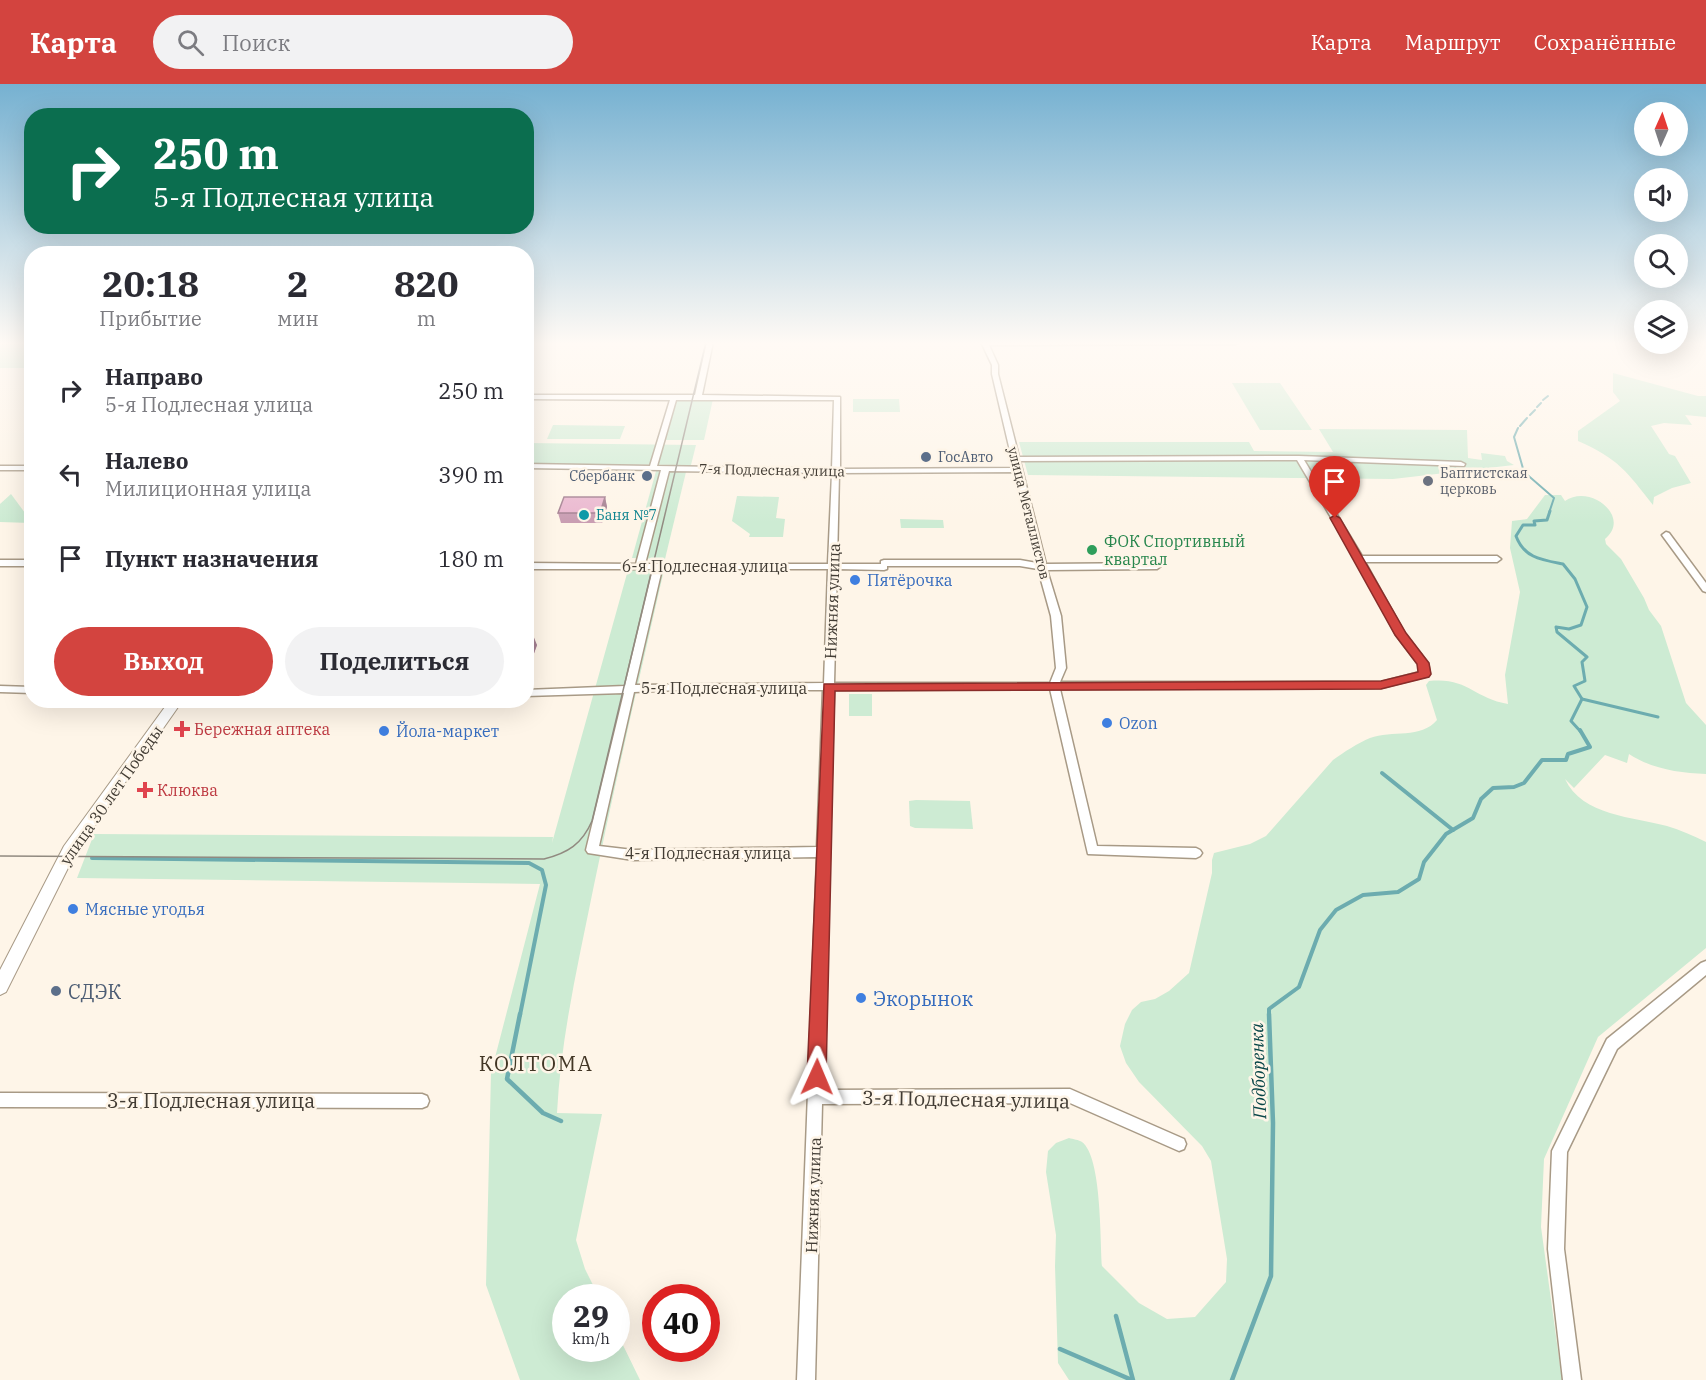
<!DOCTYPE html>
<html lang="ru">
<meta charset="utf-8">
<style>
body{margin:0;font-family:"IBM Plex Serif",serif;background:#f2f2f3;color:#2b2b33;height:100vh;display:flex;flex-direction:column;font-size:22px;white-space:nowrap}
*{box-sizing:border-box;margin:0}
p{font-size:20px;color:#7c7c81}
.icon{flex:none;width:33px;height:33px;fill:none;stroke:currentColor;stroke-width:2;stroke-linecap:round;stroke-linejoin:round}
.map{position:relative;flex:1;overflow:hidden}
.drawer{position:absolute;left:24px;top:162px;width:510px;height:462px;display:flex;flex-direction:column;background:#fff;border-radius:24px;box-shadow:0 6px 24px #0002}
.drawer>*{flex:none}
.top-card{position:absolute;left:24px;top:24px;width:510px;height:126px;border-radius:24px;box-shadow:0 6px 24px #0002;background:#0b6e4f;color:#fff;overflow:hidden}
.needle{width:39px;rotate:3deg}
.buttons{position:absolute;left:1634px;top:18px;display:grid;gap:12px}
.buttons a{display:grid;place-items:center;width:54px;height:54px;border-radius:50%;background:#fff;box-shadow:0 6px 24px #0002;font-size:30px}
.speed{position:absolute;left:552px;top:1200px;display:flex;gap:12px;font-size:30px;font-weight:700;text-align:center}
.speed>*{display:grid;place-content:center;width:78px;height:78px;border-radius:50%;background:#fff;box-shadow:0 6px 24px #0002;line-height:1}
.speed small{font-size:15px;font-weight:400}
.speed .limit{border:9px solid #d22;background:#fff;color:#111}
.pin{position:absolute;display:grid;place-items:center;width:51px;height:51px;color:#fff;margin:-62px -26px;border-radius:50% 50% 50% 0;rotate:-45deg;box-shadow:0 0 6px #0007}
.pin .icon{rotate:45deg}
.me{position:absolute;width:66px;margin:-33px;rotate:1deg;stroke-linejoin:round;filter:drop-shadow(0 0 4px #0008)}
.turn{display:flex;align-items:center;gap:21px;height:126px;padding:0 30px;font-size:27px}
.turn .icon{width:78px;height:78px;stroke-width:2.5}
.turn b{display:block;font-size:42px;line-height:51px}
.eta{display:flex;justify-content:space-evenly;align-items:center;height:102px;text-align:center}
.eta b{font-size:36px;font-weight:700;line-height:42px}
.primary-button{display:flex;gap:12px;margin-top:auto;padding:12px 30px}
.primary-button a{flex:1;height:69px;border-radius:36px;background:#d3443f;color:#fff;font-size:24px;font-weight:700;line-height:69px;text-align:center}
.primary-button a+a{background:#f2f2f3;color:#2b2b33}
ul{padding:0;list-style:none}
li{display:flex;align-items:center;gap:18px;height:84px;padding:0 30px}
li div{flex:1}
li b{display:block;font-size:22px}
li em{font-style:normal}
header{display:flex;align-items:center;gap:36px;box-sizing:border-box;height:84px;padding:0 30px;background:#d3443f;color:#fff}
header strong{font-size:28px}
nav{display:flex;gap:33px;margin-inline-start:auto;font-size:21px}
.search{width:420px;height:54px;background:#f2f2f3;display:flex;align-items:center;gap:15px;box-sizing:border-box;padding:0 21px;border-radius:33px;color:#7c7c81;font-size:22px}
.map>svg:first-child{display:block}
</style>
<header>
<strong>Карта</strong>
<div class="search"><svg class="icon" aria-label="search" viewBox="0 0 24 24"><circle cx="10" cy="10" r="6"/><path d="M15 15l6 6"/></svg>Поиск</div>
<nav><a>Карта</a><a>Маршрут</a><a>Сохранённые</a></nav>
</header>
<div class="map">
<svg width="1706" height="1296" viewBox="0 0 1706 1296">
<rect width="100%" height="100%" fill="#fef5e8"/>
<!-- green -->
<g fill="#cdebd3">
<rect x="0" y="258" width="31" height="26"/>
<path d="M1613,289l85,23h8v21l-21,-2 7,10 -28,-2 -13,3 18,28 6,2 16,27 -19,5 -18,9 -1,8c-26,-33 -34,-46 -75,-64v-10l42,-30 -7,-9z"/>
<polygon points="1232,299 1280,299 1312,346 1260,346"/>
<polygon points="670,315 713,315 704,356 658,356"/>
<polygon points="853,315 899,315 900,328 853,328"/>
<polygon points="553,341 625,342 620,355 547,355"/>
<polygon points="1319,345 1467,346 1468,374 1482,376 1481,369 1505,372 1507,377 1514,381 1393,395 1028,391 1019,358 1249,358 1254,367 1333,368"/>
<polygon points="526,359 696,361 691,381 527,380"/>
<polygon points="656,387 686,388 665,475 632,474"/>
<polygon points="11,410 31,437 31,439 0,438 0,420"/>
<path d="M1545,411h16l4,6c25,-18 67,16 40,38l1,5 15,15 23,39 5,12 12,16 25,77 20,22v49c-27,-1 -54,-5 -77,-20l-2,9 -22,-8 -31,33 -9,-9c17,37 69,38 102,47 13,4 27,10 39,16v106l-108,89 -54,122 -3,68 21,153h-493l-11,-17 -3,-97 1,-31 -10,-63 2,-21 8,-8 13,-5c4,1 10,2 13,4 20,15 18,98 20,124l37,37 28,16 28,-2 31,-35 1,-23 -16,-98 -9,-15 -63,-64 -13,-19 -6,-17 5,-22 7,-14 9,-8 14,-3 14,-8 20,-18 23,-100v-13l2,-7 36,-9 16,-8 67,-76c11,-8 25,-17 37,-22 22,-8 51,1 67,-18l-11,-35 3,-4c39,-4 44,17 79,23l-3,-29 15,-83 -10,-44 2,-27 15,-2z"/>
<polygon points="737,412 779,413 776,434 785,435 783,453 749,453 750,450 732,437"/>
<polygon points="900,435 943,436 944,444 901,444"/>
<path d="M628,486h36c-24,105 -48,209 -70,315 -15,75 -33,150 -37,228l45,1 -26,126 9,29 14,28 -33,1v50h50l1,-15 23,47h-120l-34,-95 5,-212 49,-189 -463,-6 17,-44 459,3 -1,6z"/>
<rect x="849" y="610" width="23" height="22"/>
<polygon points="916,716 970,717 973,745 915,744 910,742 909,717"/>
</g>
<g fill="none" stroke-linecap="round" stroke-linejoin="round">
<!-- stream-far3 -->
<g stroke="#6cacaf" stroke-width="2">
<polyline points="1543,316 1548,312"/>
<polyline points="1537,323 1541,319"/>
<polyline points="1530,331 1535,326"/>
<polyline points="1520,342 1527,334"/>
<polyline points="1518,344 1514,353 1524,388 1554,414 1549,429"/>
</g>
<!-- stream-far2 -->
<g stroke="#6cacaf" stroke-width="3">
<path d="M1550,427l-3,9 -13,1 1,4h-12l-7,11c8,22 26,24 47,28l12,15 12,28 -6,18 -12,4 -13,-2 1,5 30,25 -5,5 3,19 -11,5 8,13 -11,22 10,11"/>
<polyline points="1582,615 1658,633"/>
</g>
<!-- stream-far1 -->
<g stroke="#6cacaf" stroke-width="4">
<polyline points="1382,689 1453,746"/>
<polyline points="92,774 529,779 542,786 546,801 520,931"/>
<polyline points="1269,931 1269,925 1299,903 1320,846 1336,826 1363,811 1398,808 1419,795 1424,778 1446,750 1473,734 1481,715 1493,704 1514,703 1524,699 1542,676 1566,676 1568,670 1590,663 1580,646"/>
</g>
<!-- stream -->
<g stroke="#6cacaf" stroke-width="4.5">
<polyline points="520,930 507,995 543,1029 561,1037"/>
<polyline points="1116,1232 1133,1296"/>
<polyline points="1060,1265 1132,1296"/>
<polyline points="1232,1296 1271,1192 1273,1039 1269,930"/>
</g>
<defs>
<g id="minor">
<path d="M707,258h6l-11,53 138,2v72l174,-1 -22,-94v-9l-11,-23h258l-3,2 -247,1 9,20v9l21,83 280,-1 162,6 4,2 -1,2 -160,-6 58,96h135l4,3 -4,3h-132l40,72 23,29 2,11 -2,2 -47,12 -321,1 37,157 99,2 4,2 2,3 -2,3 -4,2 -108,-4 -38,-165 -216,1 -11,400 247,-1 114,50 2,5 -2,5 -5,2 -109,-48 -248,1 -7,276h-18l20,-523 -184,3 -45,-7 -2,-3 38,-157 -98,3v-6l99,-4 28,-117h-127v-6l110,1 25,-94 -135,-2v-4l124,2 20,-66 -144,-1v-4h169zM676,316h158l-2,69 -175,-3zM1297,376l64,108 35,67 22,29 2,8 -39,10h-321l6,-14 -5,-52 -14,-46 110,-1 4,-3 -4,-3 -111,1 -26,-103zM669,387l163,2 -4,91h-183zM1015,388l22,91 -17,-3h-136l-3,1v3h-44l2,-91zM887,482h133l18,3 13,47 5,52 -6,15h-216l3,-114 47,1 3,-1zM662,485h166l-4,114 -189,2zM681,606h142l-6,157 -184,3 -34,-4 35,-154z"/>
<rect x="0" y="382" width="32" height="4"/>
<polygon points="1666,448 1669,449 1706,499 1706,508 1703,507 1662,451"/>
<rect x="0" y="476" width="32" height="6"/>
<polygon points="0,602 32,603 32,609 0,608"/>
<polygon points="1706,877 1706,891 1617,965 1567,1068 1564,1165 1581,1296 1563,1296 1548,1165 1552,1067 1607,955 1701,879"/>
<polygon points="0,1009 422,1010 427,1012 429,1017 427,1022 422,1024 0,1023"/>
</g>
<polygon id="major" points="170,616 183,616 75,770 6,908 0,911 0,886 64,762"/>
</defs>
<!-- minor casing -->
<use href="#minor" stroke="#a89a86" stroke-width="3"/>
<!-- major casing -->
<use href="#major" stroke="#a89a86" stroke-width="2"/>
<!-- minor -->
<use href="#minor" fill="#fff" fill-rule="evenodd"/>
<!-- major -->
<use href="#major" fill="#fff" fill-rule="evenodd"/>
<!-- tram -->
<path stroke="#918a80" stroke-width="1.5" d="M0,772l544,3c24,-6 38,-15 48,-38l114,-479"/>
</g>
<!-- wall -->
<g fill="#c99db2">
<polygon points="605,413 607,423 602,439 561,439 558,429"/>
<polygon points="526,550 537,561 532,575 526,575"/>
</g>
<!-- shaded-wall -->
<g fill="#a48091">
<polygon points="605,413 607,423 602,439 600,429"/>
<polygon points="533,551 537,561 532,575 528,564"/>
</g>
<!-- building -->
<g fill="#eab7cf" stroke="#a48091" stroke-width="1.5">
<polygon points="564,413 605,413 600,429 558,429"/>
<polygon points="526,550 533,551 528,564 526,564"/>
</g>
<!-- sky -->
<linearGradient id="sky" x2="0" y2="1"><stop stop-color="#76b1d1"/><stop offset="0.59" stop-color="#fffaf5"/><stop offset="1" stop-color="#fffaf5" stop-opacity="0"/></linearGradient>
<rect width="1706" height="439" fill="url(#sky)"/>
<!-- route -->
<polygon fill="#d3443f" stroke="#892c29" stroke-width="1.5" points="1335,431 1340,434 1406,549 1429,579 1431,590 1429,593 1381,605 835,607 826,993 823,1000 817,1002 810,1000 807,993 824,600 1381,597 1418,588 1417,580 1395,551 1330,434"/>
<!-- markers -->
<g fill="#5c6f8a" stroke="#fef5e8" stroke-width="2">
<circle cx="926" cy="373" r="6"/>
<circle cx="647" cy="392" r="6"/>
<circle cx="56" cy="907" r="6"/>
</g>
<circle fill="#6b7280" stroke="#fef5e8" stroke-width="2" cx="1428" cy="397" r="6"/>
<circle fill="#0f9aa8" stroke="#fef5e8" stroke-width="2" cx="584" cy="431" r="6"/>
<circle fill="#2e9e5b" stroke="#fef5e8" stroke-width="2" cx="1092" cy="466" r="6"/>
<g fill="#3f7fe0" stroke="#fef5e8" stroke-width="2">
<circle cx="855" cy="496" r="6"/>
<circle cx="1107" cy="639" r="6"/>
<circle cx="384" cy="647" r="6"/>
<circle cx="73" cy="825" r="6"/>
<circle cx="861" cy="914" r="6"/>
</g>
<g fill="#e0444e" stroke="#fef5e8" stroke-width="2">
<path d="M179 636h6v6h6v6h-6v6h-6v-6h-6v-6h6z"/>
<path d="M142 697h6v6h6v6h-6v6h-6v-6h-6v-6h6z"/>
</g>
<g text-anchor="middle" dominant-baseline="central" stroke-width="5" stroke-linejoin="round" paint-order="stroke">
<!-- far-service labels -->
<g font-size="14" fill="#4e5e75" stroke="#fef5e8" text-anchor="start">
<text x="938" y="373">ГосАвто</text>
<text x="635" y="392" text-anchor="end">Сбербанк</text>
</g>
<!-- far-street labels -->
<g font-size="14" fill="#423c34" stroke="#fef5e8">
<text transform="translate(772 386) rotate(1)">7-я Подлесная улица</text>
<text transform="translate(1029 429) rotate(76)">улица Металлистов</text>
</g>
<!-- far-worship labels -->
<g font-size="14" fill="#5b616d" stroke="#fef5e8" text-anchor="start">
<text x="1440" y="389">Баптистская<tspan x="1440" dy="16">церковь</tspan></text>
</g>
<!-- far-culture labels -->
<g font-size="14" fill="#0d838f" stroke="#fef5e8" text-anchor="start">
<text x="596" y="431">Баня №7</text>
</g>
<!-- leisure labels -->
<g font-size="16" fill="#27864d" stroke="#fef5e8" text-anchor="start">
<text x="1104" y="457">ФОК Спортивный<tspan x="1104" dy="18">квартал</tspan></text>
</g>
<!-- street labels -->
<g font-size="16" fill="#423c34" stroke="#fef5e8">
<text x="705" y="482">6-я Подлесная улица</text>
<text transform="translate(832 517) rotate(-88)">Нижняя улица</text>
<text x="724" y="604">5-я Подлесная улица</text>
<text transform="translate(111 711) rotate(-55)">улица 30 лет Победы</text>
<text x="708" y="769">4-я Подлесная улица</text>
<text transform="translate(813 1111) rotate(-88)">Нижняя улица</text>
</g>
<!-- shop labels -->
<g font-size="16" fill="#366cbe" stroke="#fef5e8" text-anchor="start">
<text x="867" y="496">Пятёрочка</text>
<text x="1119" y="639">Ozon</text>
<text x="396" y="647">Йола-маркет</text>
<text x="85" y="825">Мясные угодья</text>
</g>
<!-- health labels -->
<g font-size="16" fill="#be3a42" stroke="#fef5e8" text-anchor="start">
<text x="194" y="645">Бережная аптека</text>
<text x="157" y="706">Клюква</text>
</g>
<!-- water labels -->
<g font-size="18" font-style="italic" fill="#084648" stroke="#fef5e8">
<text transform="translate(1258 987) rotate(-92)">Подборенка</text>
</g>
<!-- near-service labels -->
<g font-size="20" fill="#4e5e75" stroke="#fef5e8" text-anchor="start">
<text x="68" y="907">СДЭК</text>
</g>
<!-- near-shop labels -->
<g font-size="20" fill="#366cbe" stroke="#fef5e8" text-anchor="start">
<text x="873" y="914">Экорынок</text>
</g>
<!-- near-street labels -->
<g font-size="20" fill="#423c34" stroke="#fef5e8">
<text transform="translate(966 1015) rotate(1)">3-я Подлесная улица</text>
<text x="211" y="1016">3-я Подлесная улица</text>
</g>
<!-- near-neighbourhood labels -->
<g font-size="21" letter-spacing="1.5" fill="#423625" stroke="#fef5e8">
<text x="536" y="979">КОЛТОМА</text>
</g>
</g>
</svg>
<div class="buttons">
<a><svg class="needle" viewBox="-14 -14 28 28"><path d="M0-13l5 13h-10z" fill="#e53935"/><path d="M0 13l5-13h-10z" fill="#7c7c81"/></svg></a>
<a><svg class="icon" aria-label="sound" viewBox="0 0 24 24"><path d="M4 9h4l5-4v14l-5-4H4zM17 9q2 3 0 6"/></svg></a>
<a><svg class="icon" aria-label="search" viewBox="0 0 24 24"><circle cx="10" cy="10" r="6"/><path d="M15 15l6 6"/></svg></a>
<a><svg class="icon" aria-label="layers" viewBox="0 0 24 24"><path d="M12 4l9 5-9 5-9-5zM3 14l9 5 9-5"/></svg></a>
</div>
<div class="speed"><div>29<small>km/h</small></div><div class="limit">40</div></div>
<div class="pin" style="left:1335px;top:434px;background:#d93025"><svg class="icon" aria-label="arrive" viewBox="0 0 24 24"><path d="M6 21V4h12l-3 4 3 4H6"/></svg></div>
<svg class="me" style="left:817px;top:993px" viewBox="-20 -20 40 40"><path d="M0-17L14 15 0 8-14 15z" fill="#d3443f" stroke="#fff" stroke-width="4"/></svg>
<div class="top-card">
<div class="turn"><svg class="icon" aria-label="right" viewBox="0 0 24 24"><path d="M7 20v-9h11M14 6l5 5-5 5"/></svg><div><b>250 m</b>5-я Подлесная улица</div></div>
</div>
<section class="drawer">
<div class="eta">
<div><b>20:18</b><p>Прибытие</p></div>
<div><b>2</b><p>мин</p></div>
<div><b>820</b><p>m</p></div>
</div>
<ul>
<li><svg class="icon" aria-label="right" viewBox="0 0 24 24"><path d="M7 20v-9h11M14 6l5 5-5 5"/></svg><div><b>Направо</b><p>5-я Подлесная улица</p></div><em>250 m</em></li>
<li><svg class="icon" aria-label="left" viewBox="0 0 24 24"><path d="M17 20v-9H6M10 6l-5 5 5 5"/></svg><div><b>Налево</b><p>Милиционная улица</p></div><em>390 m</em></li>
<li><svg class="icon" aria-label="arrive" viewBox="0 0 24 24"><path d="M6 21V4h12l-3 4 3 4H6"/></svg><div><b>Пункт назначения</b></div><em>180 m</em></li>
</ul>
<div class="primary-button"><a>Выход</a><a>Поделиться</a></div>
</section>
</div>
